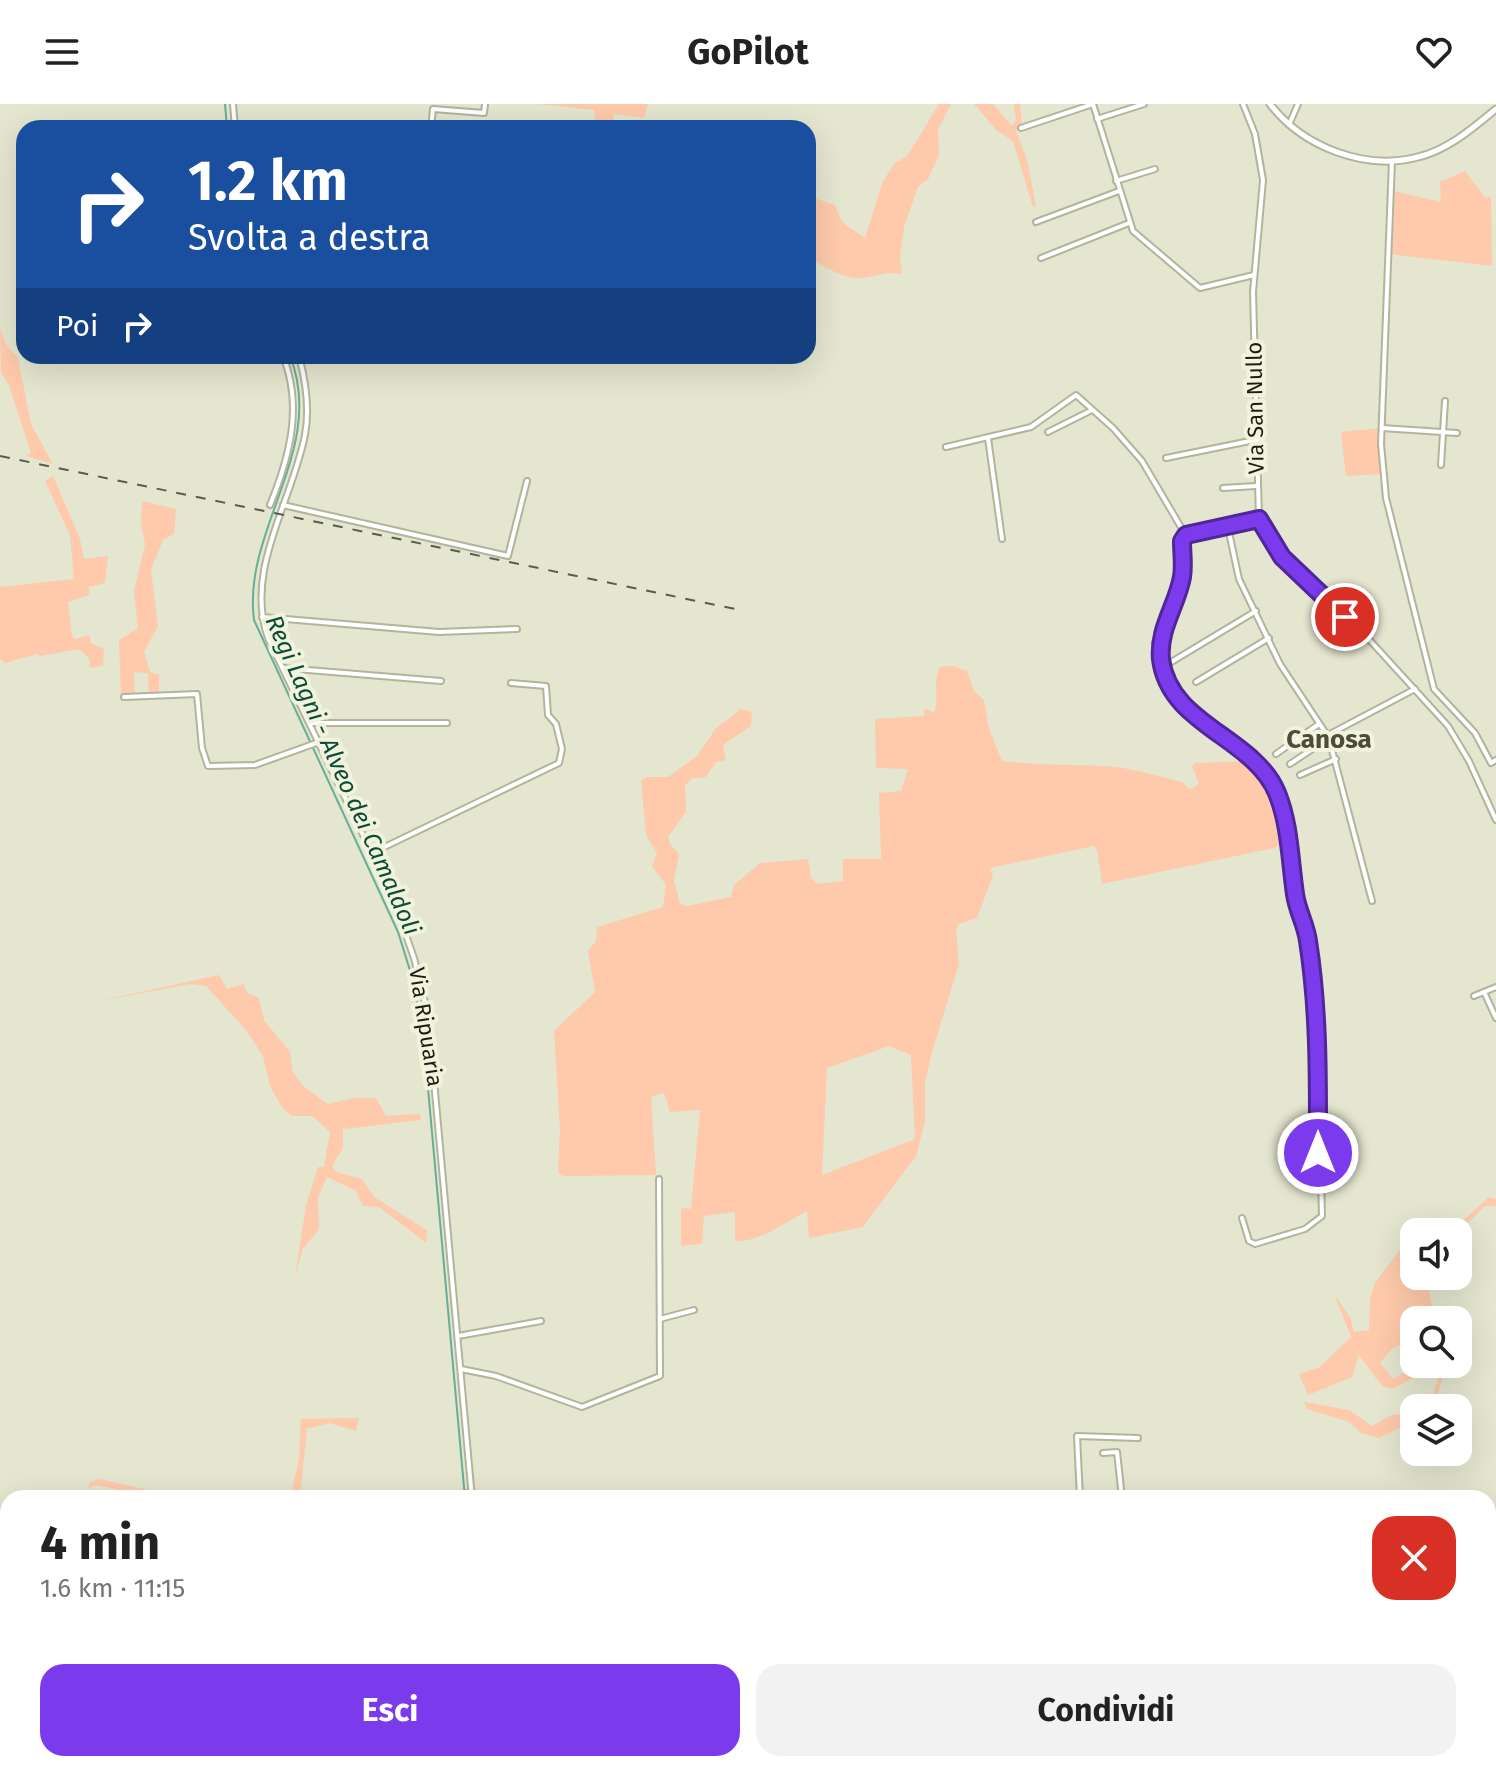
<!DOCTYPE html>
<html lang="it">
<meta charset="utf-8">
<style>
body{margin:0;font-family:"Fira Sans",sans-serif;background:#f2f2f2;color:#222;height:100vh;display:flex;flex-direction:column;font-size:30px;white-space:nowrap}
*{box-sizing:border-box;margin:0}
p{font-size:26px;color:#767676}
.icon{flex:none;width:44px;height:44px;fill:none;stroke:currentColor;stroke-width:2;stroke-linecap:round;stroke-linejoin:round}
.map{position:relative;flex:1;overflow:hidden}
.details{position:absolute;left:0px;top:1386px;width:1496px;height:282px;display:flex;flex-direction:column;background:#fff;border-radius:24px 24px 0 0;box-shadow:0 8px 32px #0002}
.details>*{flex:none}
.banner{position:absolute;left:16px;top:16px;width:800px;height:244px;border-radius:24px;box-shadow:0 8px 32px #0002;background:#1a4fa0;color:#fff;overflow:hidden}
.fabs{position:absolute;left:1400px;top:1114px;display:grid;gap:16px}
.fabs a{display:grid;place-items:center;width:72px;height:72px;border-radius:16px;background:#fff;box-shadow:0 8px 32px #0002;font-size:40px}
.pin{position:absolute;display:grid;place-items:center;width:68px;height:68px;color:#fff;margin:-34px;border:4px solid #fff;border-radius:50%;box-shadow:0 2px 8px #0007}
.me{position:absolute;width:88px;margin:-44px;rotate:0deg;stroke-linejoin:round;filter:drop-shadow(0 0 6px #0008)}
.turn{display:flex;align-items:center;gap:28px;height:168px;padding:0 40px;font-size:36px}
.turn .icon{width:104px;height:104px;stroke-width:2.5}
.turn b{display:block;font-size:56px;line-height:68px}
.then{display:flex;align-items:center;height:76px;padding:0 40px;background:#0003;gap:16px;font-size:30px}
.round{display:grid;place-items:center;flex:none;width:84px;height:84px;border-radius:24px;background:#f2f2f2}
.summary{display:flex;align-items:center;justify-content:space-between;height:136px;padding:0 40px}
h1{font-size:48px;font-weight:700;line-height:60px}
.button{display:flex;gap:16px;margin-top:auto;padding:16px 40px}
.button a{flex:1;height:92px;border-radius:24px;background:#7c3aed;color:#fff;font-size:32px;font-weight:700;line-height:92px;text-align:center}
.button a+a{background:#f2f2f2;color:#222}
header{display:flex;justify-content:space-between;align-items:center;height:104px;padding:0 40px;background:#fff;font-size:36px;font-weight:700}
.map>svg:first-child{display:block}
</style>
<header><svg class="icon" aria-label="menu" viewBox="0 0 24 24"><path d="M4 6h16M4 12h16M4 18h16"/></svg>GoPilot<svg class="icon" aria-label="heart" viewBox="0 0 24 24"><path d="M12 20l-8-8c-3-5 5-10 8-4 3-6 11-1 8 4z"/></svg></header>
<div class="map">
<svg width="1496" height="1667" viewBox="0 0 1496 1667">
<rect width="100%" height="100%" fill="#e4e6cf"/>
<!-- green -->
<g fill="#fecaab" fill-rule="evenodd">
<polygon points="538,0 648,0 644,14 614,10 612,24 596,24 594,6"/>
<path d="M939,0h12l-13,25 1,26 -11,24 -10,8 -14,40 -4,30 2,17c-16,-3 -24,2 -39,4 -18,2 -40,-12 -55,-21v-61l27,9 7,17 23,16 18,-57 12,-18 12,-7z"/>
<polygon points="974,0 993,0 1012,22 1016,16 1014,0 1020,0 1022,22 1016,27 1027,56 1036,102 1033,103 1013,37 997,27"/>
<polygon points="1465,67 1486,95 1491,92 1492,162 1389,150 1394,87 1441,98 1440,78"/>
<polygon points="0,224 7,242 18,254 31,320 53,360 26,352 31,349 9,281 1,269"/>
<polygon points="1381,324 1381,370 1346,372 1341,328"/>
<polygon points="53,372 80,435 84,455 108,452 105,479 89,483 89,491 68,498 72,531 75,535 90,531 91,539 104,545 103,562 90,564 89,554 79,545 40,552 36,550 5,559 0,555 0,483 74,475 70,431 45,377"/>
<polygon points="142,397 176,405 174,430 163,436 151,465 158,522 144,548 150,568 159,571 159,591 149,591 148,569 134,568 135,591 121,592 119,536 138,524 134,487 145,440 141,419"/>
<path d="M953,562l14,5 7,20 10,9 5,29 13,32c37,5 75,3 112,6 23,2 46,10 68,15l8,7 9,-5 -7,-17 3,-4 57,-2c19,21 38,52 29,81l-6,6 -173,36 -5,-34 -3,-4 -104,22 3,7 -16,43 -18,6 -3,5 3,35 -27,88 -7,30v39l-9,35 -53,71 -54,11 -2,-27c-21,11 -49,32 -72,30v-29l-31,4 -2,28 -21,2v-38l10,1 9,-99 -30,2 -6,-19 -13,4 5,78 -92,1 -6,-3 2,-44 -6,-98 41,-39 -7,-41 8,-10 1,-14 66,-20 3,-22 -14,-19 5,-13 -11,-18 -5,-54 6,-4h21l29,-21 19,-28 25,-19 11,3 -1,14 -28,19 3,15 -10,2 -10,15 -13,1 -8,7 1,27 -18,25 2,7 9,10 -5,27 6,23 7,2 44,-9 3,-12 26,-22 48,-4 3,19 7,6 25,-3v-22h38l-2,-66 22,-2 7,-22 -32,-1 -1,-49 49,-3 1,-8 9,5c6,-15 -2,-33 6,-46zM889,942l22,9 4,84 -93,36 5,-107z"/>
<polygon points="219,871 227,885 244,880 247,889 259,894 264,916 290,948 293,968 303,982 328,1000 353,994 376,994 386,1012 420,1010 421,1016 343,1025 343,1044 332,1062 336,1068 362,1075 374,1093 427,1126 426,1139 379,1103 363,1102 356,1087 327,1073 318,1093 319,1125 303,1145 295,1173 306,1101 318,1063 324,1063 330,1028 312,1012 292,1012 283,1005 270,982 263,952 246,926 206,882 190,880 95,898"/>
<polygon points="1489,1093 1496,1095 1496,1102 1485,1102 1458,1129 1450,1128"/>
<polygon points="1406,1138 1414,1140 1415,1177 1429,1185 1434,1213 1414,1216 1412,1236 1393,1244 1380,1259 1393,1275 1418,1260 1442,1260 1444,1270 1433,1304 1431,1297 1438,1275 1434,1269 1423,1268 1393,1285 1382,1282 1359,1251 1352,1273 1308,1291 1299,1270 1320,1263 1351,1233 1334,1190 1350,1213 1354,1228 1369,1226 1370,1193 1375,1179"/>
<path d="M1304,1298l45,8 23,16c19,-9 17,-16 42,-8v9h-12l-23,11 -18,-5 -12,-11 -42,-13z"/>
<polygon points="359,1314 356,1327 329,1319 307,1325 301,1384 295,1394 290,1394 299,1356 301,1315"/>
<polygon points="99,1375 185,1394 158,1394 96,1381 88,1385 90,1378"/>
</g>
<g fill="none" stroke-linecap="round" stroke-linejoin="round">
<!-- stream -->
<g stroke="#65af96" stroke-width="2">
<polyline points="225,0 227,24"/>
<path d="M290,252c37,93 -48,173 -36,264l144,312 15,48 11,64 41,454"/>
<polyline points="489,1660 489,1667"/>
</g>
<defs>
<g id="minor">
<polyline points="233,0 235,24"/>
<polyline points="1093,0 1133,127 1200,184 1254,171"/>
<polyline points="1243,0 1255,30 1263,76 1253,188 1259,415 1282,453 1365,531 1448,622 1469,657 1496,716"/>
<polyline points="1097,15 1144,0"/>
<polyline points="1289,21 1298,0"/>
<polyline points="431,24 433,5 484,9 485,0"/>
<polyline points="1021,24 1093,0"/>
<polyline points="1392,57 1381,340 1386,394 1434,585 1475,629 1491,659 1496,656"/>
<polyline points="1116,77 1155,65"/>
<polyline points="1036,118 1119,87"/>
<polyline points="1041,154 1129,119"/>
<path d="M299,252c7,26 11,52 6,79 -13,67 -61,135 -37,203l124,257 22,63 14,57 44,483"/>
<polyline points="1382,324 1457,329"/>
<polyline points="1048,328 1092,306"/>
<polyline points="988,334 1002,435"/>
<polyline points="946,343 1031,323 1076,291 1113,324 1142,357 1185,430"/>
<polyline points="1166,354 1255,336"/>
<polyline points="1441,361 1445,297"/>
<polyline points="1223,384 1256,382"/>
<path d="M270,401c20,-49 33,-99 13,-149"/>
<polyline points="283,401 508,452 527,377"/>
<polyline points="1227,419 1239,475 1280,560 1329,634 1290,660"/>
<polyline points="262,513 439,528 517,525"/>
<polyline points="1163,563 1256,507"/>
<polyline points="284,564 441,577"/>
<polyline points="1196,578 1269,534"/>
<polyline points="124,593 197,590 202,644 208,662 255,661 319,638"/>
<polyline points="310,619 447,619"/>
<polyline points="1276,650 1319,620"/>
<polyline points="1300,671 1336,655"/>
<polyline points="372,749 559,659 562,645 556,620 548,611 546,582 511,579"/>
<polyline points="1372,797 1328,631 1415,585"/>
<polyline points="1484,888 1496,914"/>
<polyline points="1474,892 1496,883"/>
<polyline points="1242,1114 1249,1137 1255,1140 1305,1125 1322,1112 1317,925 1308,835 1295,789 1284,708 1266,669 1237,642 1194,610 1179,595 1163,563 1162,530 1181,477 1186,431 1259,415"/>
<polyline points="660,1215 694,1206"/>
<polyline points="458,1232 541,1217"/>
<polyline points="461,1265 496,1272 582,1303 660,1272 659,1075"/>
<polyline points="1103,1349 1117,1348 1122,1394"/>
<polyline points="441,1394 472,1388"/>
<polyline points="1080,1394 1077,1332 1138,1334"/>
<polyline points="1488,1482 1496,1483"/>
<polyline points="1488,1548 1496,1550"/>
<polyline points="495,1660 496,1667"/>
<polyline points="732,1660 735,1667"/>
<polyline points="898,1660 906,1667"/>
<polyline points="819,1667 832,1660"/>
<polyline points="1200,1667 1205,1660"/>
<polyline points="1378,1667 1379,1660"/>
</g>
<path id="major" d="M1270,0c33,43 95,67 148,53 30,-7 55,-29 78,-48"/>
</defs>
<!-- minor casing -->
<use href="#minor" stroke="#b2b49e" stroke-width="8"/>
<!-- major casing -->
<use href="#major" stroke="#b2b49e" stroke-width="9"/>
<!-- minor -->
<use href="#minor" stroke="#fff" stroke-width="4"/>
<!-- major -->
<use href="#major" stroke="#fff" stroke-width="5"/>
<!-- rail -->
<polyline stroke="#5a5b4e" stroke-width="2" stroke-dasharray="10 10" stroke-linecap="butt" points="0,352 735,505"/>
</g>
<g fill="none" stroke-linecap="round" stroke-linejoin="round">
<defs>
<path id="route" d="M1318,1049c0,-71 1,-142 -10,-212 -2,-16 -11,-31 -13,-47 -5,-34 -5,-69 -18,-101 -23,-56 -108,-68 -116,-134 -3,-30 16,-54 21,-82 2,-12 0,-24 0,-36l4,-6 73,-16 23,38 63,60"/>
</defs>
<!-- route casing -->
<use href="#route" stroke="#51269a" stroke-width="20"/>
<!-- route -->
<use href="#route" stroke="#7c3aed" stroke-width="14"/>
</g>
<g text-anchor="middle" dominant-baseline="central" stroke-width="8" stroke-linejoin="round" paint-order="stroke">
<!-- street labels -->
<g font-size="22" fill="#1c1c14" stroke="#f1f3dc">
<text transform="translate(1255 304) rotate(-91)">Via San Nullo</text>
<text transform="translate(426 923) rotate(81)">Via Ripuaria</text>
</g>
<!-- water labels -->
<g font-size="24" font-style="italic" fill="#0b4b3a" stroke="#f1f3dc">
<text transform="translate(343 671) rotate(66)">Regi Lagni - Alveo dei Camaldoli</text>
</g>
<!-- quarter labels -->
<g font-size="26" font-weight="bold" fill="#4b4d3a" stroke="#f1f3dc">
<text x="1329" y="635">Canosa</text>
</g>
</g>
</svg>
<div class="fabs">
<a><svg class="icon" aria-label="sound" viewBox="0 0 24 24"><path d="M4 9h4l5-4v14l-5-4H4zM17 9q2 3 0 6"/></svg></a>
<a><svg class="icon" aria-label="search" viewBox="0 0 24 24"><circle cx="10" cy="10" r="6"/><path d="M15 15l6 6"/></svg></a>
<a><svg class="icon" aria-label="layers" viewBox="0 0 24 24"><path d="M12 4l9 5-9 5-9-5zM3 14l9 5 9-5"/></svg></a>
</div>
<div class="pin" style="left:1345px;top:513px;background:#d93025"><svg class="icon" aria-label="arrive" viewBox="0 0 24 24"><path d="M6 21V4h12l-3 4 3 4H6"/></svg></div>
<svg class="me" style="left:1318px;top:1049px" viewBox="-20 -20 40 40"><circle r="17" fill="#7c3aed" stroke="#fff" stroke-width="3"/><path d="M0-11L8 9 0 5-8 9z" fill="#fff"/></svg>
<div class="banner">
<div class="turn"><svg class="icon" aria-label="right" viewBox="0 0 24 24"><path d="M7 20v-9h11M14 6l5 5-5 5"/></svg><div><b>1.2 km</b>Svolta a destra</div></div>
<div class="then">Poi<svg class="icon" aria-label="right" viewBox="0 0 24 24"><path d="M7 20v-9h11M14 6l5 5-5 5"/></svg></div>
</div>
<section class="details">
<div class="summary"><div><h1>4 min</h1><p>1.6 km · 11:15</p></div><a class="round" style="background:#d93025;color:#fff"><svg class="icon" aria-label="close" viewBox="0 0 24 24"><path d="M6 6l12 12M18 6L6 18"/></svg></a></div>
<div class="button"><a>Esci</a><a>Condividi</a></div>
</section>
</div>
